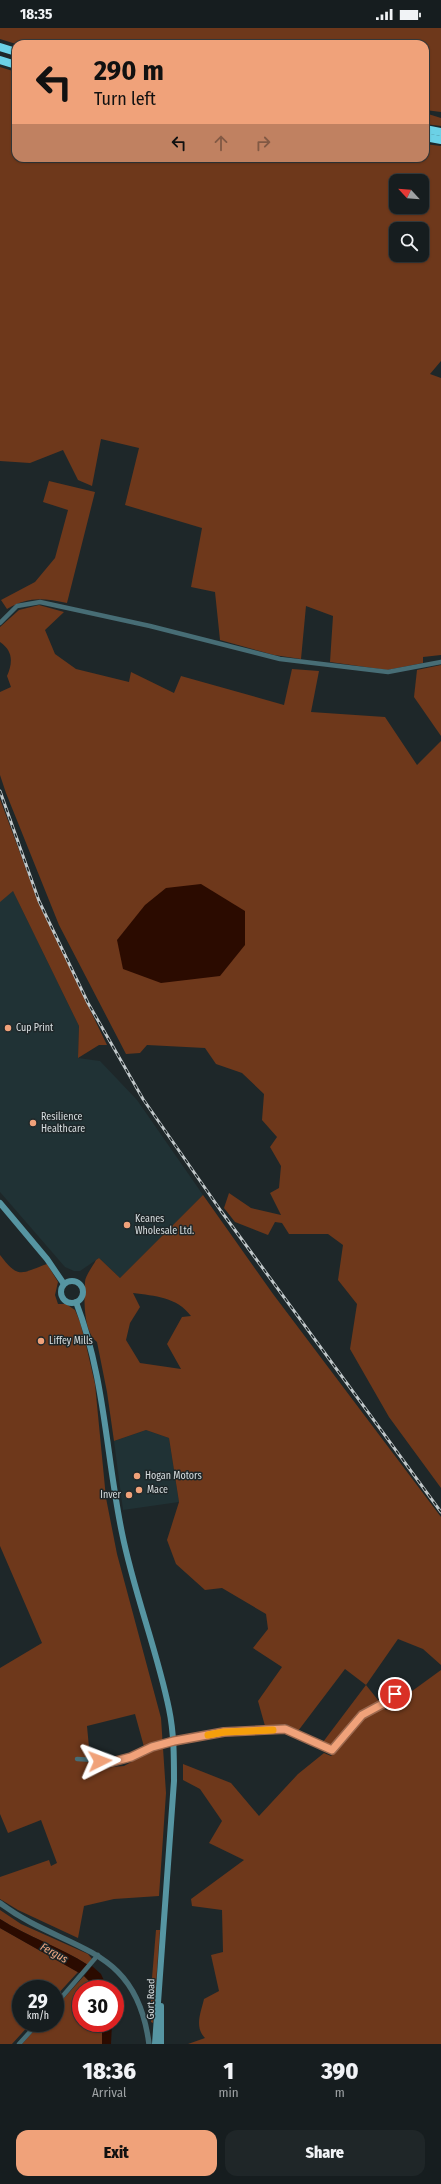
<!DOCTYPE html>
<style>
body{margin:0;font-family:"Fira Sans Condensed",sans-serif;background:#1f2628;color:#f1f3f6;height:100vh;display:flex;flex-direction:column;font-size:15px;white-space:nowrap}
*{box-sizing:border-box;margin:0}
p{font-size:13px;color:#9ea2a4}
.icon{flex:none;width:22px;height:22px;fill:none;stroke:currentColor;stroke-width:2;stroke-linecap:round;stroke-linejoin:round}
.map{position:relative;height:2016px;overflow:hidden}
.drawer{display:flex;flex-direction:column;background:#161d1f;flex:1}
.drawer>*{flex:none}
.hud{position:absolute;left:12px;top:12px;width:417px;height:122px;border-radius:12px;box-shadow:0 1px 3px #0004,0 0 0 1px #353b3d;background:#f0a27a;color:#111;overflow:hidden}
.needle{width:26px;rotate:296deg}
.buttons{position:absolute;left:389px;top:146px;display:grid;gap:8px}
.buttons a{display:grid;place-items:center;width:40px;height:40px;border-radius:8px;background:#161d1f;box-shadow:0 1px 3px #0004,0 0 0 1px #353b3d;font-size:20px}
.speed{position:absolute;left:12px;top:1952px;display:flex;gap:8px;font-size:20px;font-weight:700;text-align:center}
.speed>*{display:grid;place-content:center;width:52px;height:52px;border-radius:50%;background:#161d1f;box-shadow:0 1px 3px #0004,0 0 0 1px #353b3d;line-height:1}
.speed small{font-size:10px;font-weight:400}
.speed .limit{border:6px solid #d22;background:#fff;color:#111}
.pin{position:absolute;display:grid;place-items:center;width:34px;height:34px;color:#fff;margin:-17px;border:2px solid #fff;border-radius:50%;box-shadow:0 1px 4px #0007}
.me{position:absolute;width:44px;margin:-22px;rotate:87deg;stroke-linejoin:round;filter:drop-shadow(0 0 3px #0008)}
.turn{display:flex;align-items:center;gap:14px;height:84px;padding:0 16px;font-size:18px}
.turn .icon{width:52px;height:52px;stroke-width:2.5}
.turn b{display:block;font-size:28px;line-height:34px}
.lanes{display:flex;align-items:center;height:38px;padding:0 16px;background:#0003;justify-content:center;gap:20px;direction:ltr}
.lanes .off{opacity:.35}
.eta{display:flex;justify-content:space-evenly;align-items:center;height:68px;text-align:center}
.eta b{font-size:24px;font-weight:800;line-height:28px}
.primary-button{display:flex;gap:8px;margin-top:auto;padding:8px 16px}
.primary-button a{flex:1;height:46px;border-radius:12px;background:#f0a27a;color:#111;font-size:16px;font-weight:800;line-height:46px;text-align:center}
.primary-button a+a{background:#1f2628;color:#f1f3f6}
.status{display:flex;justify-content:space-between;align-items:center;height:28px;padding:0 20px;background:#161d1f;direction:ltr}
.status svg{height:11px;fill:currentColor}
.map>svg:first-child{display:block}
</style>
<div class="status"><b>18:35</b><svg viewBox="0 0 49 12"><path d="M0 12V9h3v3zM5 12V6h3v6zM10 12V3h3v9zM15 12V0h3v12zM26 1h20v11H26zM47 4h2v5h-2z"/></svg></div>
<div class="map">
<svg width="441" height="2016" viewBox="0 0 441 2016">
<rect width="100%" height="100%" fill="#1e2729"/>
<!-- built -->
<g fill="#203235">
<polygon points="0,836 79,998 78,1030 100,1033 137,1072 203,1167 120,1250 99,1230 80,1243 74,1243 65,1239 0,1164"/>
<polygon points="146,1402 169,1410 179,1474 123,1482 114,1413"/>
</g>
<!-- green -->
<g fill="#6e381b" fill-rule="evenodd">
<polygon points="0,0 441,0 441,84 425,82 425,16 16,16 0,11"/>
<path d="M0,39l16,5v86h409v-14l16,2v215l-11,13 11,4v277l-18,2v6l-36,7 -57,-8 3,-46 -27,-10 -5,53 -27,-4 -54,-15 -5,-48 -24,-5 11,-59 -77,-23 14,-57 -38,-9 -9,47 -14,-6 -15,-30 -33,13 -30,-2zM396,153h26v26h-26zM396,201h26v26h-26z"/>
<polygon points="425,85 441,90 441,98 425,96"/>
<path d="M49,453l46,11 -28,111c-24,-5 -38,-7 -60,6l-6,-9 34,-18 20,-24 13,-48 -25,-8z"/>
<path d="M39,577l25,7 -19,18 10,24 21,15 53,13 2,-10 43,21 7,-17 103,29 8,-36 27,2 -8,41 74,5 32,48 24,-24v747l-52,-71 -39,-68 7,-45 -19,-24 5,-35 -15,-11h-39l-7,-11 -7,-1 -7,13 -33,-13 -11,-14 5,-15 22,15 30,7 -11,-22 9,-5 2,-22 -11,-19 7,-10 -15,-17 2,-26 -22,-21 -26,-9 -11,-16 -58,-3 -7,8 -14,1 -67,-129 -53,-132 -6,-18v-83l11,-5 -4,-11c6,-14 6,-25 -7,-34v-15l19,-17z"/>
<polygon points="441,637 441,708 414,669 417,642"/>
<polygon points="0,771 39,876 107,1017 99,1017 78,1030 79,998 13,863 0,874"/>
<path d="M203,1167l70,99 168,223v148l-18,-16 -25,-10 -32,46 20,25 55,-40v374h-253l17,-6c-11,-11 -4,-26 -1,-39l15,-8 -8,-36 12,-3 -1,-42 -30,-4 -1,-7 53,-39 -35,-17 13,-22 -22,-32 -17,-9v-16l48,19 28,33 39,-42 26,-21 7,3 10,-11 -10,1 -8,-4 43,-57 -21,-16 -47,62 -12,-7 -21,2 -7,-25 24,-34 -29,-19 15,-19 -2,-15 -44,-26 -17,2 -29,-26 -9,-24 12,-38 -10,-64 -23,-8 -32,11 -7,-49 -10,-50c-14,-11 -13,-43 -12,-60 0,-6 8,-16 11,-22l3,-2 21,20zM133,1265c22,3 44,4 58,23l-9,1 -15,27 14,25 -41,-6 -14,-23 4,-17 10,-16z"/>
<path d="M0,1227c19,25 21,18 47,9l11,18 -3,13 3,9h8l9,6 5,12 6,23 9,39 11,114 11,56 44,164 5,75 -7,103 -45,3 -30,7 -6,32 -60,-28 -18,-11v-22l49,-17 2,6 6,-3 -16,-43 -33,13 -8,-19v-146l42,-25 -42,-97zM135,1686l11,40 -22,12 -33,3 -4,-43z"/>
<path d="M0,1882l21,14 67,30 4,5 -4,6c-28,-18 -60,-28 -88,-46z"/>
<polygon points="0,1900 78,1944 55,1969 55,1961 21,1961 21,1995 31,1995 12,2016 0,2016"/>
<polygon points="156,1902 160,1902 153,1995 151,1994 151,1962"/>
<polygon points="84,1948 97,1961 81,1961 81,1995 102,1995 102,2016 22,2016 41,1995 55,1995 55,1980"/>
</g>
<!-- water -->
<g fill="#2b0b00">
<polygon points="201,856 245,883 245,917 220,948 161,955 123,941 117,912 145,877 166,860"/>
<path d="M0,1891c28,18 60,28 88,46l-7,9 -81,-46z"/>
<polygon points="92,1938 101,1946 108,1961 97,1961 84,1948"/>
<polygon points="102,1995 112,1995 111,2016 102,2016"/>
</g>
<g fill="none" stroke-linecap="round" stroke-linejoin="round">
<!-- minor -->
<g stroke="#476d75" stroke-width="4.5">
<polyline points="0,595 17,578 40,574 150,598 280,631 388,644 441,634"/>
<polyline points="77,1731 112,1733 131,1729 152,1719 174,1713 224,1704 285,1701 332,1722 362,1687 388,1673 402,1659"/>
<polyline points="55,1977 98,1927"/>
<polyline points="19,2016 38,1995"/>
</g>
<!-- tertiary -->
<path stroke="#476d75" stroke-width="5.5" d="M0,1875c66,50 136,39 149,141"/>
<!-- secondary -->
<g stroke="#5695a2" stroke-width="6">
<polyline points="0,1175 47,1231 64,1256"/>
<circle cx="72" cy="1264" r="11"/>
<path d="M76,1274c29,75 30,154 46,231 12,60 35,117 47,176 5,24 5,48 5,72l-19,263"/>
<polyline points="161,1978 161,2016"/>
</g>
<!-- motorway -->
<g stroke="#6bd1e6" stroke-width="8">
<polyline points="0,19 16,24"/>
<polyline points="0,32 16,37"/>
<polyline points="425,101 441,104"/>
<polyline points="425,109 441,112"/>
</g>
<defs>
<polyline id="rail" points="0,763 39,873 88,975 143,1071 221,1183 441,1484"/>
</defs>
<!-- rail casing -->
<use href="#rail" stroke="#c0c7c9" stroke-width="3"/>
<!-- rail -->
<use href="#rail" stroke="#1e2729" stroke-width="1.5" stroke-dasharray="4.5" stroke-linecap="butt"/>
</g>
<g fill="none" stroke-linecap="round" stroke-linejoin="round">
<defs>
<polyline id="route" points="100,1733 112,1734 131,1729 152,1719 174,1713 224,1704 285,1701 332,1722 362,1687 388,1673 395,1666"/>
</defs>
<!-- route casing -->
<use href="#route" stroke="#9c694f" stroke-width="10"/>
<!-- route -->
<use href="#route" stroke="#f0a27a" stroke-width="7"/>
<!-- slow -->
<polyline stroke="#f59e0b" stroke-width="7" points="208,1707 224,1704 273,1702"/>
</g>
<!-- markers -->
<g fill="#f0a27a" stroke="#1e2729" stroke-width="1.5">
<circle cx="8" cy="1000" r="4"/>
<circle cx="33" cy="1095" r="4"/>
<circle cx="127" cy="1197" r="4"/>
<circle cx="41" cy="1313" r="4"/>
<circle cx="137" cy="1448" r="4"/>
<circle cx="139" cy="1462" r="4"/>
<circle cx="129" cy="1467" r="4"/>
</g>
<g text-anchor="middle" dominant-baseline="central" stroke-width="3" stroke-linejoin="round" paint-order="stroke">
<!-- poi labels -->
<g font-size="10" fill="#d8dee0" stroke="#1e2729" text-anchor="start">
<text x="16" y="1000">Cup Print</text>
<text x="41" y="1089">Resilience<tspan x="41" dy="12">Healthcare</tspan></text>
<text x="135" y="1191">Keanes<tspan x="135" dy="12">Wholesale Ltd.</tspan></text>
<text x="49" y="1313">Liffey Mills</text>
<text x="145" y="1448">Hogan Motors</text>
<text x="147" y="1462">Mace</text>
<text x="121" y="1467" text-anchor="end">Inver</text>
</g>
<!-- street labels -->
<g font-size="10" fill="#d8dee0" stroke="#1e2729">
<text transform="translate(151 1971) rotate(-89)">Gort Road</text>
</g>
<!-- water labels -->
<g font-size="11" font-style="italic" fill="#f6ab85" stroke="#1e2729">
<text transform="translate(54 1925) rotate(29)">Fergus</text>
</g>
</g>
</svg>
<div class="buttons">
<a><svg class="needle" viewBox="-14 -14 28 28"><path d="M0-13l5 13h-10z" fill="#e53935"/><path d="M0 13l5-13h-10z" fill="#9ea2a4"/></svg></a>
<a><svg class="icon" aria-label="search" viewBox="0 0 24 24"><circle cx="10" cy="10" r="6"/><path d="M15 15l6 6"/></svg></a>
</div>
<div class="speed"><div>29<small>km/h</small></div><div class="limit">30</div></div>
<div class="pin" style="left:395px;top:1666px;background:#d93025"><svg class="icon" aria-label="arrive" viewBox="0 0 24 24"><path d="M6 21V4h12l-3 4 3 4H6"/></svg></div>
<svg class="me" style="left:100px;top:1733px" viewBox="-20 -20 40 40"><path d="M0-17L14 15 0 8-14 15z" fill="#f0a27a" stroke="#fff" stroke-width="4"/></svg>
<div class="hud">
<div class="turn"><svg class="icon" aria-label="left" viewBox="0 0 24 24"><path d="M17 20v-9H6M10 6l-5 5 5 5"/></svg><div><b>290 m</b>Turn left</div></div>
<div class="lanes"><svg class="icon" aria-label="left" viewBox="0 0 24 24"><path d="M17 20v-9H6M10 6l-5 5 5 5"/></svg><svg class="icon off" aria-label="ahead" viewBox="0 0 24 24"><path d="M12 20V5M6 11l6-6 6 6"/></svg><svg class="icon off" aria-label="right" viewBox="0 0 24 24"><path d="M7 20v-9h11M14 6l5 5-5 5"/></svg></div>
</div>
</div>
<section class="drawer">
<div class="eta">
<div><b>18:36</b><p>Arrival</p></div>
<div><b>1</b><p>min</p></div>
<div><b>390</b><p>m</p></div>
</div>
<div class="primary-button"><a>Exit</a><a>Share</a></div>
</section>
